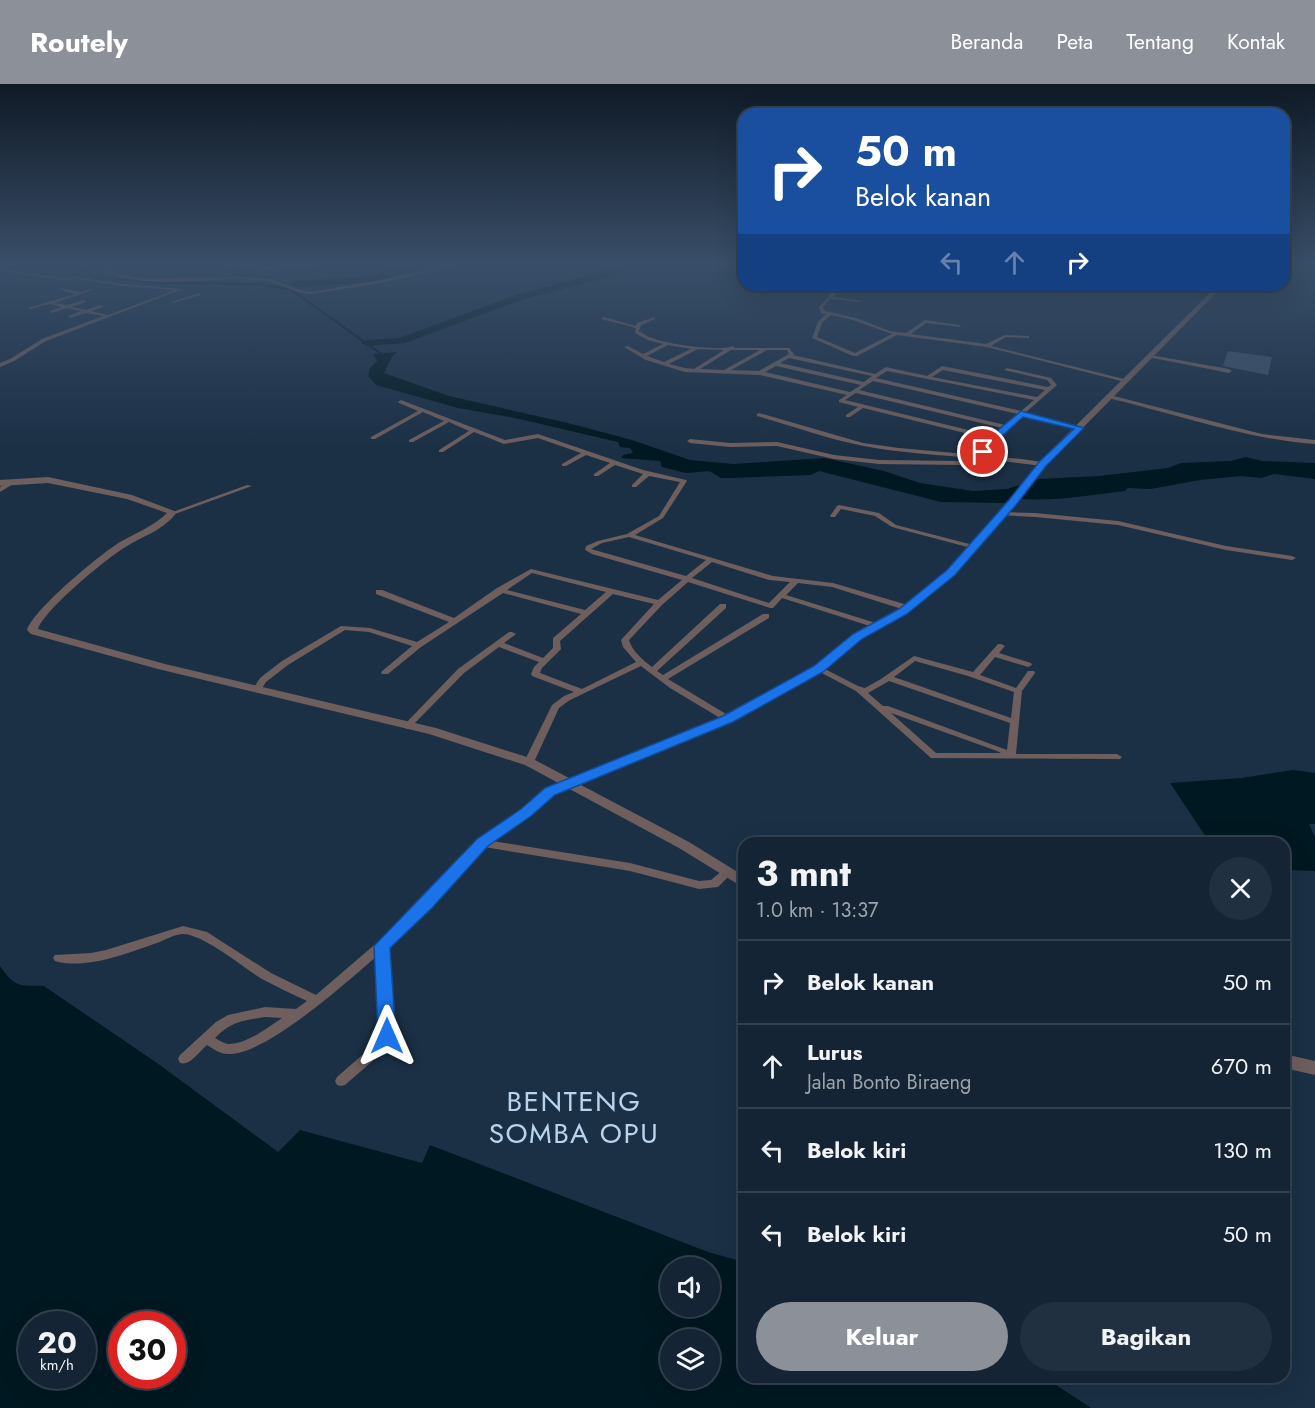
<!DOCTYPE html>
<html lang="id">
<meta charset="utf-8">
<style>
body{margin:0;font-family:Jost,sans-serif;background:#213040;color:#f1f3f6;height:100vh;display:flex;flex-direction:column;font-size:22px;white-space:nowrap}
*{box-sizing:border-box;margin:0}
p{font-size:20px;color:#9da4ac}
.icon{flex:none;width:33px;height:33px;fill:none;stroke:currentColor;stroke-width:2;stroke-linecap:round;stroke-linejoin:round}
.map{position:relative;flex:1;overflow:hidden}
.sheet{position:absolute;left:738px;top:753px;width:552px;height:546px;display:flex;flex-direction:column;background:#142434;border-radius:18px;box-shadow:0 6px 24px #0002,0 0 0 2px #33414f}
.sheet>*{flex:none}
.banner{position:absolute;left:738px;top:24px;width:552px;height:183px;border-radius:18px;box-shadow:0 6px 24px #0002,0 0 0 2px #33414f;background:#1a4fa0;color:#fff;overflow:hidden}
.controls{position:absolute;left:660px;top:1173px;display:grid;gap:12px}
.controls a{display:grid;place-items:center;width:60px;height:60px;border-radius:50%;background:#142434;box-shadow:0 6px 24px #0002,0 0 0 2px #33414f;font-size:30px}
.speed{position:absolute;left:18px;top:1227px;display:flex;gap:12px;font-size:30px;font-weight:700;text-align:center}
.speed>*{display:grid;place-content:center;width:78px;height:78px;border-radius:50%;background:#142434;box-shadow:0 6px 24px #0002,0 0 0 2px #33414f;line-height:1}
.speed small{font-size:15px;font-weight:400}
.speed .limit{border:9px solid #d22;background:#fff;color:#111}
.pin{position:absolute;display:grid;place-items:center;width:51px;height:51px;color:#fff;margin:-26px;border:3px solid #fff;border-radius:50%;box-shadow:0 2px 6px #0007}
.me{position:absolute;width:66px;margin:-33px;rotate:0deg;stroke-linejoin:round;filter:drop-shadow(0 0 4px #0008)}
.turn{display:flex;align-items:center;gap:21px;height:126px;padding:0 18px;font-size:27px}
.turn .icon{width:78px;height:78px;stroke-width:2.5}
.turn b{display:block;font-size:42px;line-height:51px}
.lanes{display:flex;align-items:center;height:57px;padding:0 18px;background:#0003;justify-content:center;gap:30px;direction:ltr}
.lanes .off{opacity:.35}
.round{display:grid;place-items:center;flex:none;width:63px;height:63px;border-radius:32px;background:#213040}
.summary{display:flex;align-items:center;justify-content:space-between;height:102px;padding:0 18px}
h1{font-size:36px;font-weight:700;line-height:45px}
.primary-button{display:flex;gap:12px;margin-top:auto;padding:12px 18px}
.primary-button a{flex:1;height:69px;border-radius:36px;background:#8c9099;color:#fff;font-size:24px;font-weight:700;line-height:69px;text-align:center}
.primary-button a+a{background:#213040;color:#f1f3f6}
ul{padding:0;list-style:none}
li{display:flex;align-items:center;gap:18px;height:84px;padding:0 18px;border-top:2px solid #33414f}
li div{flex:1}
li b{display:block;font-size:22px}
li em{font-style:normal}
header{display:flex;align-items:center;gap:36px;box-sizing:border-box;height:84px;padding:0 30px;background:#8c9099;color:#fff}
header strong{font-size:28px}
nav{display:flex;gap:33px;margin-inline-start:auto;font-size:21px}
.map>svg:first-child{display:block}
</style>
<header>
<strong>Routely</strong>
<nav><a>Beranda</a><a>Peta</a><a>Tentang</a><a>Kontak</a></nav>
</header>
<div class="map">
<svg width="1315" height="1324" viewBox="0 0 1315 1324">
<rect width="100%" height="100%" fill="#1b3045"/>
<!-- water -->
<g fill="#001821" fill-rule="evenodd">
<path d="M397,268l-5,5 -8,16 65,23 119,27 64,17 58,20 44,4 90,-6 60,13 36,12 53,8 34,-2 32,-10 60,-3 69,-8 13,-5 50,-2 15,-4 16,4 53,2v16l-41,-5 -13,4 -20,-2 -41,4 -49,9 -23,-1 -3,3c-36,4 -78,12 -113,7l-7,5 -64,-1 -122,-31 -8,4 -80,3h-10l-12,-7 -23,2 -24,-6 -2,-6 -39,-3 2,-3 10,-2 -3,-5 -10,-1 -2,-5 -103,-24 -57,-10 -82,-23 -8,-9 2,-8 7,-7 -4,-7z"/>
<polygon points="1293,686 1315,689 1315,740 1309,740 1315,753 1315,787 1284,786 1284,759 1210,759 1170,699 1242,694"/>
<path d="M0,882c16,23 20,19 44,20l113,77 121,89 22,-22 122,33 8,-18 278,107 36,10v115h300l47,31h-1091zM670,1184h40v38h-40zM32,1240h50v52h-50zM122,1240h50v52h-50zM670,1256h40v38h-40z"/>
</g>
<g fill="none" stroke-linecap="round" stroke-linejoin="round">
<!-- stream -->
<polyline stroke="#001821" stroke-width="2" points="88,180 83,186 100,194 164,199 256,200 290,205 380,269"/>
<!-- river -->
<g fill="#001821" fill-rule="evenodd">
<polygon points="419,180 436,180 371,198 296,203 291,200 296,197 371,192"/>
<polygon points="629,180 643,180 609,193 524,215 405,259 367,262 361,259 367,256 399,254 516,211"/>
</g>
</g>
<!-- building -->
<polygon fill="#3b5167" points="1228,267 1272,273 1268,291 1223,282"/>
<g fill="none" stroke-linecap="round" stroke-linejoin="round">
<!-- minor -->
<g fill="#6e5e5d" fill-rule="evenodd">
<polygon points="214,180 267,183 344,180 267,185"/>
<path d="M455,180h7l-76,18 -74,12c-13,0 -23,-6 -35,-10 -7,-3 -16,-4 -23,-4 -48,-4 -107,12 -152,-10l2,-1 19,6 20,3 110,-1 20,3 26,10 13,2 74,-13z"/>
<polygon points="0,185 62,194 76,193 122,200 183,205 46,257 14,277 0,283 0,279 10,275 42,255 103,232 86,229 70,234 68,232 81,227 67,224 52,229 50,227 62,223 50,220 30,225 28,224 75,210 61,206 61,204 80,208 91,205 93,206 54,219 67,221 84,216 86,218 72,223 86,226 101,221 103,223 91,227 108,231 175,206 122,202 76,195 62,196 0,187"/>
<path d="M833,207l4,1 -4,5 29,4 -2,1 -30,-3 -7,8 2,4 31,7 34,13 16,2 19,-13 34,5 2,2 -35,-4 -15,11 75,10 19,-9 22,1h2v2l-23,-1 -15,9 137,34 -3,2 -138,-35 -90,-12 -40,21h-4l-41,-18 6,-16 8,-8 -5,-1 -2,-6zM831,231l22,5 39,14 -37,19 -38,-16 5,-14z"/>
<polygon points="199,209 201,211 173,219 171,218"/>
<path d="M603,233l33,9 1,-3 18,-6v2l-14,6 -2,6c5,3 9,6 13,7 15,6 67,14 81,8l2,2h54l5,6 -1,1 82,19 11,-7 41,9 15,-10 106,21 3,-2 -4,-5 -43,-10 3,-2 44,10 6,7 -32,28 58,14 -3,2 -58,-13 -32,28 -5,9 -2,1 -3,-2 9,-13 -126,-31 -13,9h-4v-2l12,-8 -19,-5v-2l8,-5 -87,-20 -75,-3 -39,-12 -22,-13 4,-1 15,8 20,-10 -15,-4 -13,-7 1,-5 -35,-9zM668,261l23,4 -27,13 -17,-6zM698,265l26,1 -30,19 -9,-1 -16,-4zM731,266h29l-36,20 -24,-1zM767,266h20l2,4 -30,17 -28,-1zM789,274l83,18 -8,6 -84,-19zM776,282l85,19 -11,7 -85,-20zM943,286l102,20 -8,7 -105,-20zM887,287l147,29 -13,11 -145,-33zM873,297l145,33 -13,11 -146,-35zM856,309l146,35 -9,8 -148,-36z"/>
<polygon points="1150,271 1229,285 1232,287 1229,289 1148,273 1148,272"/>
<path d="M1110,311l152,39 53,6v4c-71,-5 -138,-30 -207,-46v-2z"/>
<path d="M401,316l104,40 33,-6 105,36 43,10 1,1 -24,37 -28,17 138,41 60,7 78,23 1,2 -1,2h-6l-73,-23 -34,-4 -12,12 93,29 1,2 -1,2h-3l-94,-30 -9,10h-3l-82,-26 -26,23 -33,35c3,11 14,20 23,27l68,-63h6v4l-69,63 6,4 100,-61h6v4l-101,61 63,38 1,2 -1,2h-6l-55,-33 -29,-22 -71,34 -11,8 -25,54 -5,3 -5,-3 28,-57 12,-9 10,-4 -42,-16 -1,-2 3,-7 5,-5 -40,-15 -35,26 -54,55 -3,1 -4,-3 55,-57 51,-37h3l4,2 -12,9 39,15 10,-10v-10l28,-24 -78,-21 -82,54 -33,27h-6l-1,-2 31,-26 -43,-14 -24,-2 -57,35 -22,17 -6,9h-6l-1,-2 7,-11 22,-17 59,-35 29,2 47,14 32,-20 -73,-28v-4h6l72,28 43,-30 34,-19 127,31 24,-20 -90,-26 -7,-4 1,-4 12,-5 29,-7 32,-18 21,-34 -31,-6 -13,11h-4v-2l11,-11 -28,-9 -17,11h-4v-2l16,-11 -24,-8 -20,11h-4v-2l19,-11 -43,-15 -34,6 -30,-12 -31,20h-4v-2l30,-19 -20,-9 -36,20h-4v-2l35,-19 -21,-9 -48,27h-4v-2l47,-26 -19,-8 -1,-1zM629,453l77,23 -20,16 -95,-27 11,-6zM712,478l57,18 21,2 -21,21 -77,-25zM532,489l74,19 -21,18 -78,-20zM613,510l41,10 -33,36 2,7 13,15 -54,27 -42,-16 2,-5 19,-19 -1,-8z"/>
<path d="M759,329l104,30 36,5 123,11 20,3 3,2 -3,2 -57,-7 -22,6 -84,-1 -45,-5 -57,-13 -47,1 -40,-4 -3,-2 3,-2 40,4 47,-1 57,13 45,5 84,1 12,-3c-37,-3 -74,-5 -111,-12 -36,-7 -71,-20 -107,-30v-2z"/>
<polygon points="8,399 13,400 0,408 0,403"/>
<polygon points="247,401 252,402 175,430 170,429"/>
<polygon points="839,421 879,429 896,441 977,462 978,463 975,465 892,443 875,432 841,425 835,433 831,433 830,432 837,422"/>
<polygon points="1002,428 1035,429 1118,437 1226,462 1292,472 1296,474 1292,476 1226,466 1118,441 1035,433 1000,431 999,430"/>
<path d="M998,560h3l4,2 -6,7 32,10 1,2 -4,2 -33,-10 -15,18 36,13 12,-17h6l1,2 -13,18 -6,63h101l5,3 -2,2 -189,-1 -75,-67 -42,-22 1,-2h6l37,19 7,2 16,-9 33,-23 59,16zM915,577l53,15 46,16 -3,26 -117,-41zM889,597l121,42 -3,27 -119,-44h-5l-15,-13zM891,629l106,38 4,2h-65z"/>
<path d="M572,697l3,1 2,2 -2,2 -22,7 -24,21 -37,27 138,22 69,18 12,-1 12,-10h8l1,3 -14,14 -19,2 -69,-18 -146,-24 -82,87 -14,12 5,90 -17,22 -31,27 -4,1 -4,-1 -2,-4 2,-4 31,-27 13,-15 -4,-79c-29,25 -112,100 -149,98 -8,0 -15,-5 -21,-9 -8,7 -17,21 -27,18l-2,-4 2,-4 36,-33 12,-7 37,-8 31,2 11,-8c-15,-7 -30,-14 -45,-22 -18,-11 -59,-45 -79,-45 -8,0 -18,6 -26,9 -29,10 -71,27 -102,18l-2,-3 2,-3 36,-2 15,-3 77,-24 24,6 64,41 45,22 78,-67 84,-87 45,-31 24,-21zM265,933l17,1c-13,9 -37,27 -54,26 -5,-1 -9,-4 -13,-6 17,-17 27,-17 50,-21z"/>
</g>
<!-- tertiary -->
<g fill="#6e5e5d" fill-rule="evenodd">
<path d="M1218,201h6l-179,181 -29,39 -62,69 -38,33 -54,31 -40,33 -90,51 -151,63 108,57 55,34v12l-65,-40 -154,-83 -96,-31 -271,-65 -127,-35 -4,-4c7,-21 72,-75 93,-88 16,-9 34,-16 47,-29l-40,-14 -79,-16 -48,3v-6l48,-3 84,18 45,17c-12,17 -33,24 -50,34 -19,11 -83,64 -89,83l127,35 271,64 97,31 38,20 153,-63 90,-49 40,-33 54,-31 40,-33 62,-69 29,-39z"/>
<polygon points="1284,970 1315,977 1315,991 1284,984"/>
</g>
</g>
<!-- sky -->
<linearGradient id="sky" x2="0" y2="1"><stop stop-color="#0f1a26"/><stop offset="0.49" stop-color="#394e68"/><stop offset="1" stop-color="#394e68" stop-opacity="0"/></linearGradient>
<rect width="1315" height="365" fill="url(#sky)"/>
<!-- route -->
<polygon fill="#1a73e8" stroke="#114b97" stroke-width="1.5" points="1021,327 1084,344 1046,382 1016,421 955,491 907,530 862,555 823,588 733,638 555,711 531,732 488,762 432,824 390,864 396,952 393,957 387,959 380,957 378,952 374,862 477,755 521,725 545,704 723,632 814,582 853,550 899,525 947,486 1009,416 1039,378 1074,345 1023,333 992,361 986,370 980,370 979,368 985,357"/>
<g text-anchor="middle" dominant-baseline="central" stroke-width="6" stroke-linejoin="round" paint-order="stroke">
<!-- near-quarter labels -->
<g font-size="28" letter-spacing="1.5" fill="#b9d3ed" stroke="#1b3045">
<text x="574" y="1017">BENTENG<tspan x="574" dy="32">SOMBA OPU</tspan></text>
</g>
</g>
</svg>
<div class="controls">
<a><svg class="icon" aria-label="sound" viewBox="0 0 24 24"><path d="M4 9h4l5-4v14l-5-4H4zM17 9q2 3 0 6"/></svg></a>
<a><svg class="icon" aria-label="layers" viewBox="0 0 24 24"><path d="M12 4l9 5-9 5-9-5zM3 14l9 5 9-5"/></svg></a>
</div>
<div class="speed"><div>20<small>km/h</small></div><div class="limit">30</div></div>
<div class="pin" style="left:983px;top:368px;background:#d93025"><svg class="icon" aria-label="arrive" viewBox="0 0 24 24"><path d="M6 21V4h12l-3 4 3 4H6"/></svg></div>
<svg class="me" style="left:387px;top:952px" viewBox="-20 -20 40 40"><path d="M0-17L14 15 0 8-14 15z" fill="#1a73e8" stroke="#fff" stroke-width="4"/></svg>
<div class="banner">
<div class="turn"><svg class="icon" aria-label="right" viewBox="0 0 24 24"><path d="M7 20v-9h11M14 6l5 5-5 5"/></svg><div><b>50 m</b>Belok kanan</div></div>
<div class="lanes"><svg class="icon off" aria-label="left" viewBox="0 0 24 24"><path d="M17 20v-9H6M10 6l-5 5 5 5"/></svg><svg class="icon off" aria-label="ahead" viewBox="0 0 24 24"><path d="M12 20V5M6 11l6-6 6 6"/></svg><svg class="icon" aria-label="right" viewBox="0 0 24 24"><path d="M7 20v-9h11M14 6l5 5-5 5"/></svg></div>
</div>
<section class="sheet">
<div class="summary"><div><h1>3 mnt</h1><p>1.0 km · 13:37</p></div><a class="round"><svg class="icon" aria-label="close" viewBox="0 0 24 24"><path d="M6 6l12 12M18 6L6 18"/></svg></a></div>
<ul>
<li><svg class="icon" aria-label="right" viewBox="0 0 24 24"><path d="M7 20v-9h11M14 6l5 5-5 5"/></svg><div><b>Belok kanan</b></div><em>50 m</em></li>
<li><svg class="icon" aria-label="ahead" viewBox="0 0 24 24"><path d="M12 20V5M6 11l6-6 6 6"/></svg><div><b>Lurus</b><p>Jalan Bonto Biraeng</p></div><em>670 m</em></li>
<li><svg class="icon" aria-label="left" viewBox="0 0 24 24"><path d="M17 20v-9H6M10 6l-5 5 5 5"/></svg><div><b>Belok kiri</b></div><em>130 m</em></li>
<li><svg class="icon" aria-label="left" viewBox="0 0 24 24"><path d="M17 20v-9H6M10 6l-5 5 5 5"/></svg><div><b>Belok kiri</b></div><em>50 m</em></li>
</ul>
<div class="primary-button"><a>Keluar</a><a>Bagikan</a></div>
</section>
</div>
